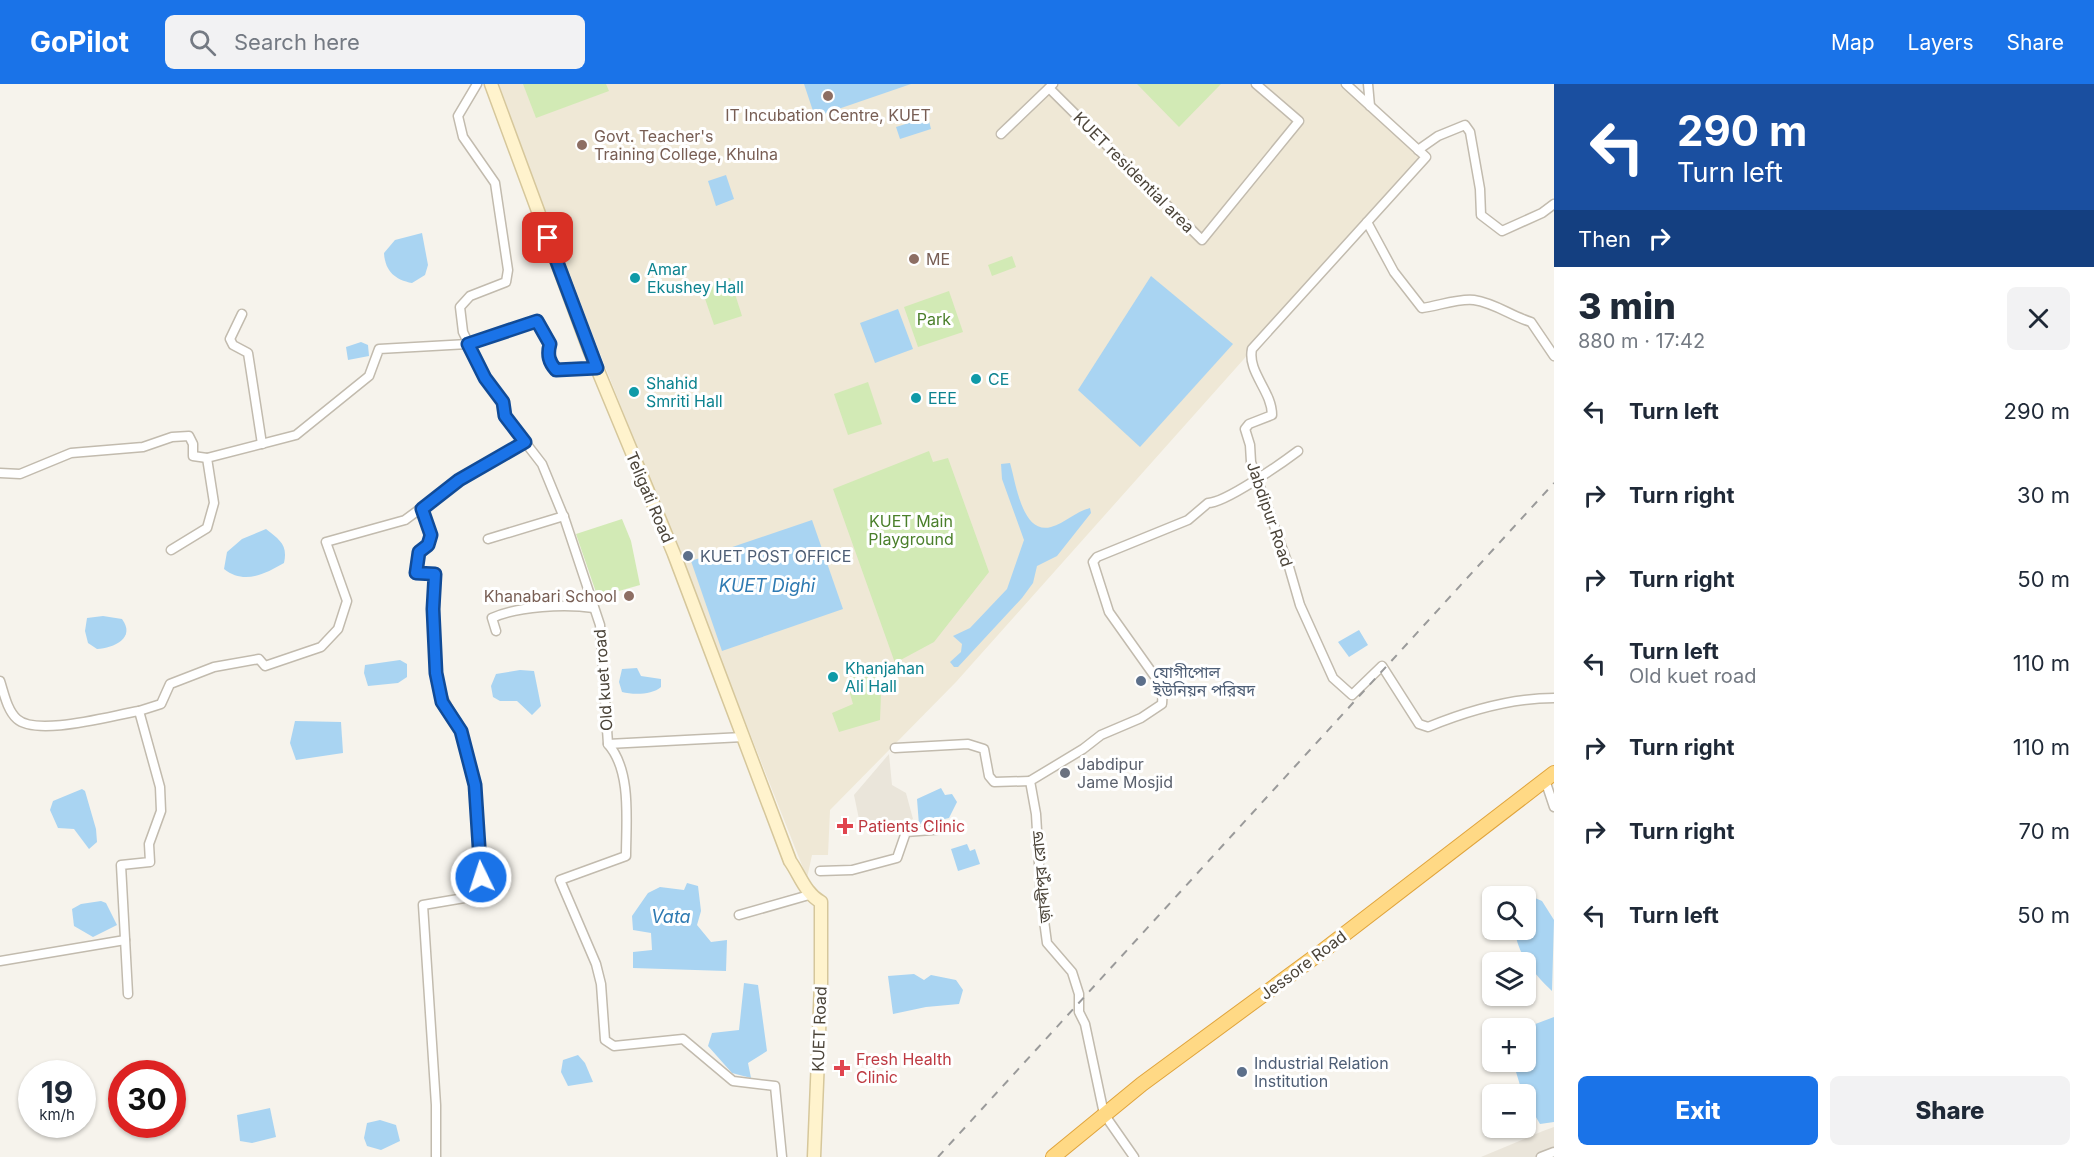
<!DOCTYPE html>
<meta charset="utf-8">
<style>
body{margin:0;font-family:Inter,"Noto Sans Bengali",sans-serif;background:#f2f2f3;color:#1f2937;height:100vh;display:flex;flex-direction:column;font-size:22px;white-space:nowrap}
*{box-sizing:border-box;margin:0}
p{font-size:20px;color:#747a83}
.icon{flex:none;width:33px;height:33px;fill:none;stroke:currentColor;stroke-width:2;stroke-linecap:round;stroke-linejoin:round}
.map{position:relative;flex:1;overflow:hidden}
.drawer{display:flex;flex-direction:column;background:#fff;width:540px}
.drawer>*{flex:none}
.guide{background:#1a4fa0;color:#fff;overflow:hidden}
.tools{position:absolute;left:1482px;top:802px;display:grid;gap:12px}
.tools a{display:grid;place-items:center;width:54px;height:54px;border-radius:9px;background:#fff;box-shadow:0 2px 4px #0004;font-size:30px}
.speed{position:absolute;left:18px;top:976px;display:flex;gap:12px;font-size:30px;font-weight:700;text-align:center}
.speed>*{display:grid;place-content:center;width:78px;height:78px;border-radius:50%;background:#fff;box-shadow:0 2px 4px #0004;line-height:1}
.speed small{font-size:15px;font-weight:400}
.speed .limit{border:9px solid #d22;background:#fff;color:#111}
.pin{position:absolute;display:grid;place-items:center;width:51px;height:51px;color:#fff;margin:-26px;border-radius:12px;box-shadow:0 3px 9px #0006}
.me{position:absolute;width:66px;margin:-33px;rotate:356deg;stroke-linejoin:round;filter:drop-shadow(0 0 4px #0008)}
.turn{display:flex;align-items:center;gap:21px;height:126px;padding:0 24px;font-size:27px}
.turn .icon{width:78px;height:78px;stroke-width:2.5}
.turn b{display:block;font-size:42px;line-height:51px}
.then{display:flex;align-items:center;height:57px;padding:0 24px;background:#0003;gap:12px;font-size:22px}
.round{display:grid;place-items:center;flex:none;width:63px;height:63px;border-radius:9px;background:#f2f2f3}
.head{display:flex;align-items:center;justify-content:space-between;height:102px;padding:0 24px}
h1{font-size:36px;font-weight:800;line-height:45px}
.cta{display:flex;gap:12px;margin-top:auto;padding:12px 24px}
.cta a{flex:1;height:69px;border-radius:9px;background:#1a73e8;color:#fff;font-size:24px;font-weight:800;line-height:69px;text-align:center}
.cta a+a{background:#f2f2f3;color:#1f2937}
ul{padding:0;list-style:none}
li{display:flex;align-items:center;gap:18px;height:84px;padding:0 24px}
li div{flex:1}
li b{display:block;font-size:22px}
li em{font-style:normal}
header{display:flex;align-items:center;gap:36px;box-sizing:border-box;height:84px;padding:0 30px;background:#1a73e8;color:#fff}
header strong{font-size:28px}
nav{display:flex;gap:33px;margin-inline-start:auto;font-size:21px}
.search{width:420px;height:54px;background:#f2f2f3;display:flex;align-items:center;gap:15px;box-sizing:border-box;padding:0 21px;border-radius:9px;color:#747a83;font-size:22px}
main{display:flex;flex:1;min-height:0}
.map>svg:first-child{display:block}
</style>
<header>
<strong>GoPilot</strong>
<div class="search"><svg class="icon" aria-label="search" viewBox="0 0 24 24"><circle cx="10" cy="10" r="6"/><path d="M15 15l6 6"/></svg>Search here</div>
<nav><a>Map</a><a>Layers</a><a>Share</a></nav>
</header>
<main>
<div class="map">
<svg width="1554" height="1073" viewBox="0 0 1554 1073">
<rect width="100%" height="100%" fill="#f6f3ec"/>
<!-- residential -->
<g fill="#eae5da">
<polygon points="889,670 892,701 906,709 913,735 893,743 867,747 859,735 854,711"/>
<polygon points="1554,1043 1554,1073 1481,1073 1543,1047"/>
</g>
<!-- education -->
<polygon fill="#efe8d6" points="499,0 1341,0 1424,73 956,598 830,726 828,771 812,771 807,794 558,163"/>
<!-- green -->
<g fill="#d2eab5">
<polygon points="523,0 606,0 609,7 536,34"/>
<polygon points="1137,0 1221,0 1179,43"/>
<polygon points="1012,172 1016,183 992,192 988,181"/>
<polygon points="730,194 742,232 714,241 701,203"/>
<polygon points="949,207 963,248 918,263 904,223"/>
<polygon points="868,298 882,340 848,351 834,310"/>
<polygon points="929,367 933,378 948,374 989,488 934,558 895,579 833,405"/>
<polygon points="622,435 631,457 640,501 612,509 613,513 599,517 576,450"/>
<polygon points="870,587 875,588 881,611 880,636 839,648 832,629 853,620 846,596"/>
</g>
<!-- water -->
<g fill="#a9d4f2">
<polygon points="804,0 911,0 815,33"/>
<polygon points="928,33 931,45 900,55 896,43"/>
<polygon points="726,91 734,115 716,122 708,97"/>
<path d="M422,149l6,32 -3,10 -13,8c-17,-3 -27,-12 -28,-30l11,-13z"/>
<polygon points="1151,192 1233,260 1140,363 1078,306"/>
<polygon points="898,225 913,265 875,279 860,239"/>
<polygon points="361,258 368,261 369,272 348,276 346,263"/>
<path d="M1010,379c6,20 12,72 41,64 14,-4 24,-15 39,-19l1,5 -34,43 -20,10 -4,17 -11,15 -64,69h-4l-4,-5 11,-10 1,-8 -9,-8 17,-8 37,-39 17,-49 -22,-61 -1,-15z"/>
<polygon points="812,436 843,525 722,567 691,477"/>
<path d="M266,445c14,11 22,16 18,34 -19,11 -40,22 -60,6l3,-17 15,-13z"/>
<path d="M103,532l19,3c14,19 -8,29 -25,30l-9,-6 -3,-12 2,-13z"/>
<polygon points="1359,546 1368,561 1349,573 1338,558"/>
<polygon points="400,576 407,580 407,593 398,599 368,602 364,589 365,581"/>
<path d="M637,584l4,8 20,3v8c-9,8 -28,8 -39,5l-3,-10 3,-13z"/>
<polygon points="520,586 534,587 541,622 532,631 517,617 500,617 493,613 491,602 496,590"/>
<polygon points="295,637 341,638 343,669 296,676 290,659"/>
<polygon points="941,704 945,711 952,710 957,718 949,734 919,741 917,715"/>
<polygon points="82,705 85,707 96,745 97,758 89,765 74,745 58,744 50,726 53,717"/>
<polygon points="967,760 970,767 975,765 980,780 958,787 951,765"/>
<polygon points="687,799 698,802 701,827 697,841 711,858 727,856 726,887 633,884 633,868 652,866 651,849 633,846 632,832 648,809 660,803 684,806"/>
<path d="M1535,814l7,3 12,19 -2,71c-17,-16 -35,-37 -37,-61h11v-26z"/>
<polygon points="101,817 106,819 117,841 93,853 74,842 72,825 81,820"/>
<polygon points="914,890 924,896 931,891 956,896 963,906 959,920 926,923 893,930 888,892"/>
<polygon points="744,899 758,901 767,967 748,979 751,994 732,989 708,962 712,949 739,946"/>
<polygon points="1554,933 1554,1038 1540,1040 1523,1011 1513,978 1526,978 1526,952 1531,948 1530,942"/>
<polygon points="578,971 585,979 593,998 568,1002 561,988 563,976"/>
<polygon points="270,1024 276,1053 252,1059 240,1057 237,1031"/>
<polygon points="380,1036 396,1041 400,1057 381,1066 367,1062 364,1054 367,1039"/>
</g>
<g fill="none" stroke-linecap="round" stroke-linejoin="round">
<defs>
<g id="minor">
<path d="M477,0l-19,32 5,21 32,46 13,87 -2,12 -36,14 -10,11 3,25 22,46 18,24 2,14 37,48 23,56 35,105 8,119c24,27 18,78 18,112l-66,24 36,84 5,20 4,56 9,6 69,-7 50,42 42,5 7,71"/>
<polyline points="1053,0 1049,4 1202,156 1299,37 1256,0"/>
<path d="M1346,0l80,73 -174,192c-5,23 20,42 20,66l-23,9 -4,5 5,16 1,17 38,105 11,38 33,73 19,17 30,-29 37,58 9,3c39,-16 83,-29 126,-29"/>
<polyline points="1368,0 1370,22"/>
<polyline points="1001,50 1049,4"/>
<polyline points="1418,66 1438,52 1465,41 1470,48 1480,105 1481,131 1502,147 1542,129 1554,120"/>
<path d="M1367,138l27,50 28,36c16,-2 37,-10 52,-8 21,3 37,16 57,22l23,34"/>
<polyline points="242,230 230,255 233,261 248,269 262,360"/>
<polyline points="0,389 20,390 71,369 143,363 172,353 189,352 193,360 193,372 207,374"/>
<path d="M422,425l9,26 -4,10 -8,7 -3,21 19,1c1,33 -3,67 1,100 4,31 24,45 31,75 11,48 12,97 15,146l-59,10 13,200v52"/>
<polyline points="488,455 564,432"/>
<path d="M171,466l36,-22 7,-25 -7,-45 89,-23 73,-59 10,-27 89,-5 69,-23 13,23c-3,11 -1,18 7,26l40,-2"/>
<path d="M496,547l-4,-13c26,-12 73,-14 102,-10"/>
<path d="M0,597c4,12 7,29 17,38 20,18 96,-4 122,-8"/>
<polyline points="608,660 743,653"/>
<polyline points="895,664 968,660 984,665 989,692 994,698 1030,697"/>
<polyline points="1545,696 1554,723"/>
<polyline points="820,787 852,786 897,774 906,748 945,745"/>
<polyline points="739,831 809,811"/>
<polyline points="0,877 125,856"/>
<polyline points="128,910 121,781 150,778 149,760 161,727 160,703 139,627 161,620 170,600 214,583 259,575 265,582 321,563 338,545 347,517 326,458 405,436 459,396 525,358"/>
<path d="M1134,1073l-30,-43 -19,-90 -6,-12v-18l-7,-22 -25,-29 -6,-45 -5,-84 -6,-33 53,-32 18,-14 40,-17 21,-14 1,-16 -54,-76 -16,-50 4,-5 91,-37 20,-17c17,0 74,-40 90,-52"/>
<polyline points="1541,1073 1554,1068"/>
</g>
<path id="secondary" d="M491,0l98,265 85,205 116,307c10,14 15,32 31,41v81l-7,174"/>
<polyline id="trunk" points="1053,1073 1142,1000 1320,869 1554,689"/>
</defs>
<!-- minor casing -->
<use href="#minor" stroke="#c2bbae" stroke-width="11"/>
<!-- secondary casing -->
<use href="#secondary" stroke="#d6c79b" stroke-width="15"/>
<!-- trunk casing -->
<use href="#trunk" stroke="#e0a43c" stroke-width="16"/>
<!-- minor -->
<use href="#minor" stroke="#fff" stroke-width="8"/>
<!-- secondary -->
<use href="#secondary" stroke="#fff3cd" stroke-width="12"/>
<!-- trunk -->
<use href="#trunk" stroke="#ffd985" stroke-width="14"/>
<!-- rail -->
<polyline stroke="#9a9a9a" stroke-width="2" stroke-dasharray="8 8" stroke-linecap="butt" points="938,1073 1554,399"/>
</g>
<g fill="none" stroke-linecap="round" stroke-linejoin="round">
<defs>
<path id="route" d="M481,793l-6,-92 -14,-54 -19,-29 -6,-29 -3,-64 2,-35 -19,-1 3,-21 9,-7 3,-10 -9,-26 37,-29 66,-38 -20,-26 -2,-14 -18,-24 -17,-34 69,-23 13,23c-3,11 -1,18 6,26l41,-2 -49,-130"/>
</defs>
<!-- route casing -->
<use href="#route" stroke="#114b97" stroke-width="15"/>
<!-- route -->
<use href="#route" stroke="#1a73e8" stroke-width="10"/>
</g>
<!-- markers -->
<g fill="#8d6e63" stroke="#fff" stroke-width="2">
<circle cx="828" cy="12" r="6"/>
<circle cx="582" cy="61" r="6"/>
<circle cx="914" cy="175" r="6"/>
<circle cx="629" cy="512" r="6"/>
</g>
<g fill="#0f9aa8" stroke="#fff" stroke-width="2">
<circle cx="635" cy="194" r="6"/>
<circle cx="976" cy="295" r="6"/>
<circle cx="634" cy="308" r="6"/>
<circle cx="916" cy="314" r="6"/>
<circle cx="833" cy="593" r="6"/>
</g>
<g fill="#5c6f8a" stroke="#fff" stroke-width="2">
<circle cx="688" cy="472" r="6"/>
<circle cx="1141" cy="597" r="6"/>
<circle cx="1242" cy="988" r="6"/>
</g>
<circle fill="#6b7280" stroke="#fff" stroke-width="2" cx="1065" cy="689" r="6"/>
<g fill="#e0444e" stroke="#fff" stroke-width="2">
<path d="M842 733h6v6h6v6h-6v6h-6v-6h-6v-6h6z"/>
<path d="M839 975h6v6h6v6h-6v6h-6v-6h-6v-6h6z"/>
</g>
<g text-anchor="middle" dominant-baseline="central" stroke-width="6" stroke-linejoin="round" paint-order="stroke">
<!-- education labels -->
<g font-size="16" fill="#785e54" stroke="#fff" text-anchor="start">
<text x="828" y="31" text-anchor="middle">IT Incubation Centre, KUET</text>
<text x="594" y="52">Govt. Teacher's<tspan x="594" dy="18">Training College, Khulna</tspan></text>
<text x="926" y="175">ME</text>
<text x="617" y="512" text-anchor="end">Khanabari School</text>
</g>
<!-- street labels -->
<g font-size="16" fill="#4b4439" stroke="#fff">
<text transform="translate(1134 88) rotate(45)">KUET residential area</text>
<text transform="translate(650 413) rotate(67)">Teligati Road</text>
<text transform="translate(1270 430) rotate(71)">Jabdipur Road</text>
<text transform="translate(603 596) rotate(-94)">Old kuet road</text>
<text transform="translate(1041 793) rotate(-95)">জ়াব্দীপুর রোড</text>
<text transform="translate(1303 881) rotate(-37)">Jessore Road</text>
<text transform="translate(819 945) rotate(-88)">KUET Road</text>
</g>
<!-- culture labels -->
<g font-size="16" fill="#0d838f" stroke="#fff" text-anchor="start">
<text x="647" y="185">Amar<tspan x="647" dy="18">Ekushey Hall</tspan></text>
<text x="988" y="295">CE</text>
<text x="646" y="299">Shahid<tspan x="646" dy="18">Smriti Hall</tspan></text>
<text x="928" y="314">EEE</text>
<text x="845" y="584">Khanjahan<tspan x="845" dy="18">Ali Hall</tspan></text>
</g>
<!-- park labels -->
<g font-size="16" fill="#4a7f2a" stroke="#fff">
<text x="934" y="235">Park</text>
<text x="911" y="437">KUET Main<tspan x="911" dy="18">Playground</tspan></text>
</g>
<!-- service labels -->
<g font-size="16" fill="#4e5e75" stroke="#fff" text-anchor="start">
<text x="700" y="472">KUET POST OFFICE</text>
<text x="1153" y="588">যোগীপোল<tspan x="1153" dy="18">ইউনিয়ন পরিষদ</tspan></text>
<text x="1254" y="979">Industrial Relation<tspan x="1254" dy="18">Institution</tspan></text>
</g>
<!-- worship labels -->
<g font-size="16" fill="#5b616d" stroke="#fff" text-anchor="start">
<text x="1077" y="680">Jabdipur<tspan x="1077" dy="18">Jame Mosjid</tspan></text>
</g>
<!-- health labels -->
<g font-size="16" fill="#be3a42" stroke="#fff" text-anchor="start">
<text x="858" y="742">Patients Clinic</text>
<text x="856" y="975">Fresh Health<tspan x="856" dy="18">Clinic</tspan></text>
</g>
<!-- water labels -->
<g font-size="18" font-style="italic" fill="#2e7ab2" stroke="#fff">
<text x="767" y="501">KUET Dighi</text>
<text x="671" y="832">Vata</text>
</g>
</g>
</svg>
<div class="tools">
<a><svg class="icon" aria-label="search" viewBox="0 0 24 24"><circle cx="10" cy="10" r="6"/><path d="M15 15l6 6"/></svg></a>
<a><svg class="icon" aria-label="layers" viewBox="0 0 24 24"><path d="M12 4l9 5-9 5-9-5zM3 14l9 5 9-5"/></svg></a>
<a>+</a>
<a>−</a>
</div>
<div class="speed"><div>19<small>km/h</small></div><div class="limit">30</div></div>
<div class="pin" style="left:548px;top:154px;background:#d93025"><svg class="icon" aria-label="arrive" viewBox="0 0 24 24"><path d="M6 21V4h12l-3 4 3 4H6"/></svg></div>
<svg class="me" style="left:481px;top:793px" viewBox="-20 -20 40 40"><circle r="17" fill="#1a73e8" stroke="#fff" stroke-width="3"/><path d="M0-11L8 9 0 5-8 9z" fill="#fff"/></svg>
</div>
<section class="drawer">
<div class="guide">
<div class="turn"><svg class="icon" aria-label="left" viewBox="0 0 24 24"><path d="M17 20v-9H6M10 6l-5 5 5 5"/></svg><div><b>290 m</b>Turn left</div></div>
<div class="then">Then<svg class="icon" aria-label="right" viewBox="0 0 24 24"><path d="M7 20v-9h11M14 6l5 5-5 5"/></svg></div>
</div>
<div class="head"><div><h1>3 min</h1><p>880 m · 17:42</p></div><a class="round"><svg class="icon" aria-label="close" viewBox="0 0 24 24"><path d="M6 6l12 12M18 6L6 18"/></svg></a></div>
<ul>
<li><svg class="icon" aria-label="left" viewBox="0 0 24 24"><path d="M17 20v-9H6M10 6l-5 5 5 5"/></svg><div><b>Turn left</b></div><em>290 m</em></li>
<li><svg class="icon" aria-label="right" viewBox="0 0 24 24"><path d="M7 20v-9h11M14 6l5 5-5 5"/></svg><div><b>Turn right</b></div><em>30 m</em></li>
<li><svg class="icon" aria-label="right" viewBox="0 0 24 24"><path d="M7 20v-9h11M14 6l5 5-5 5"/></svg><div><b>Turn right</b></div><em>50 m</em></li>
<li><svg class="icon" aria-label="left" viewBox="0 0 24 24"><path d="M17 20v-9H6M10 6l-5 5 5 5"/></svg><div><b>Turn left</b><p>Old kuet road</p></div><em>110 m</em></li>
<li><svg class="icon" aria-label="right" viewBox="0 0 24 24"><path d="M7 20v-9h11M14 6l5 5-5 5"/></svg><div><b>Turn right</b></div><em>110 m</em></li>
<li><svg class="icon" aria-label="right" viewBox="0 0 24 24"><path d="M7 20v-9h11M14 6l5 5-5 5"/></svg><div><b>Turn right</b></div><em>70 m</em></li>
<li><svg class="icon" aria-label="left" viewBox="0 0 24 24"><path d="M17 20v-9H6M10 6l-5 5 5 5"/></svg><div><b>Turn left</b></div><em>50 m</em></li>
</ul>
<div class="cta"><a>Exit</a><a>Share</a></div>
</section>
</main>
